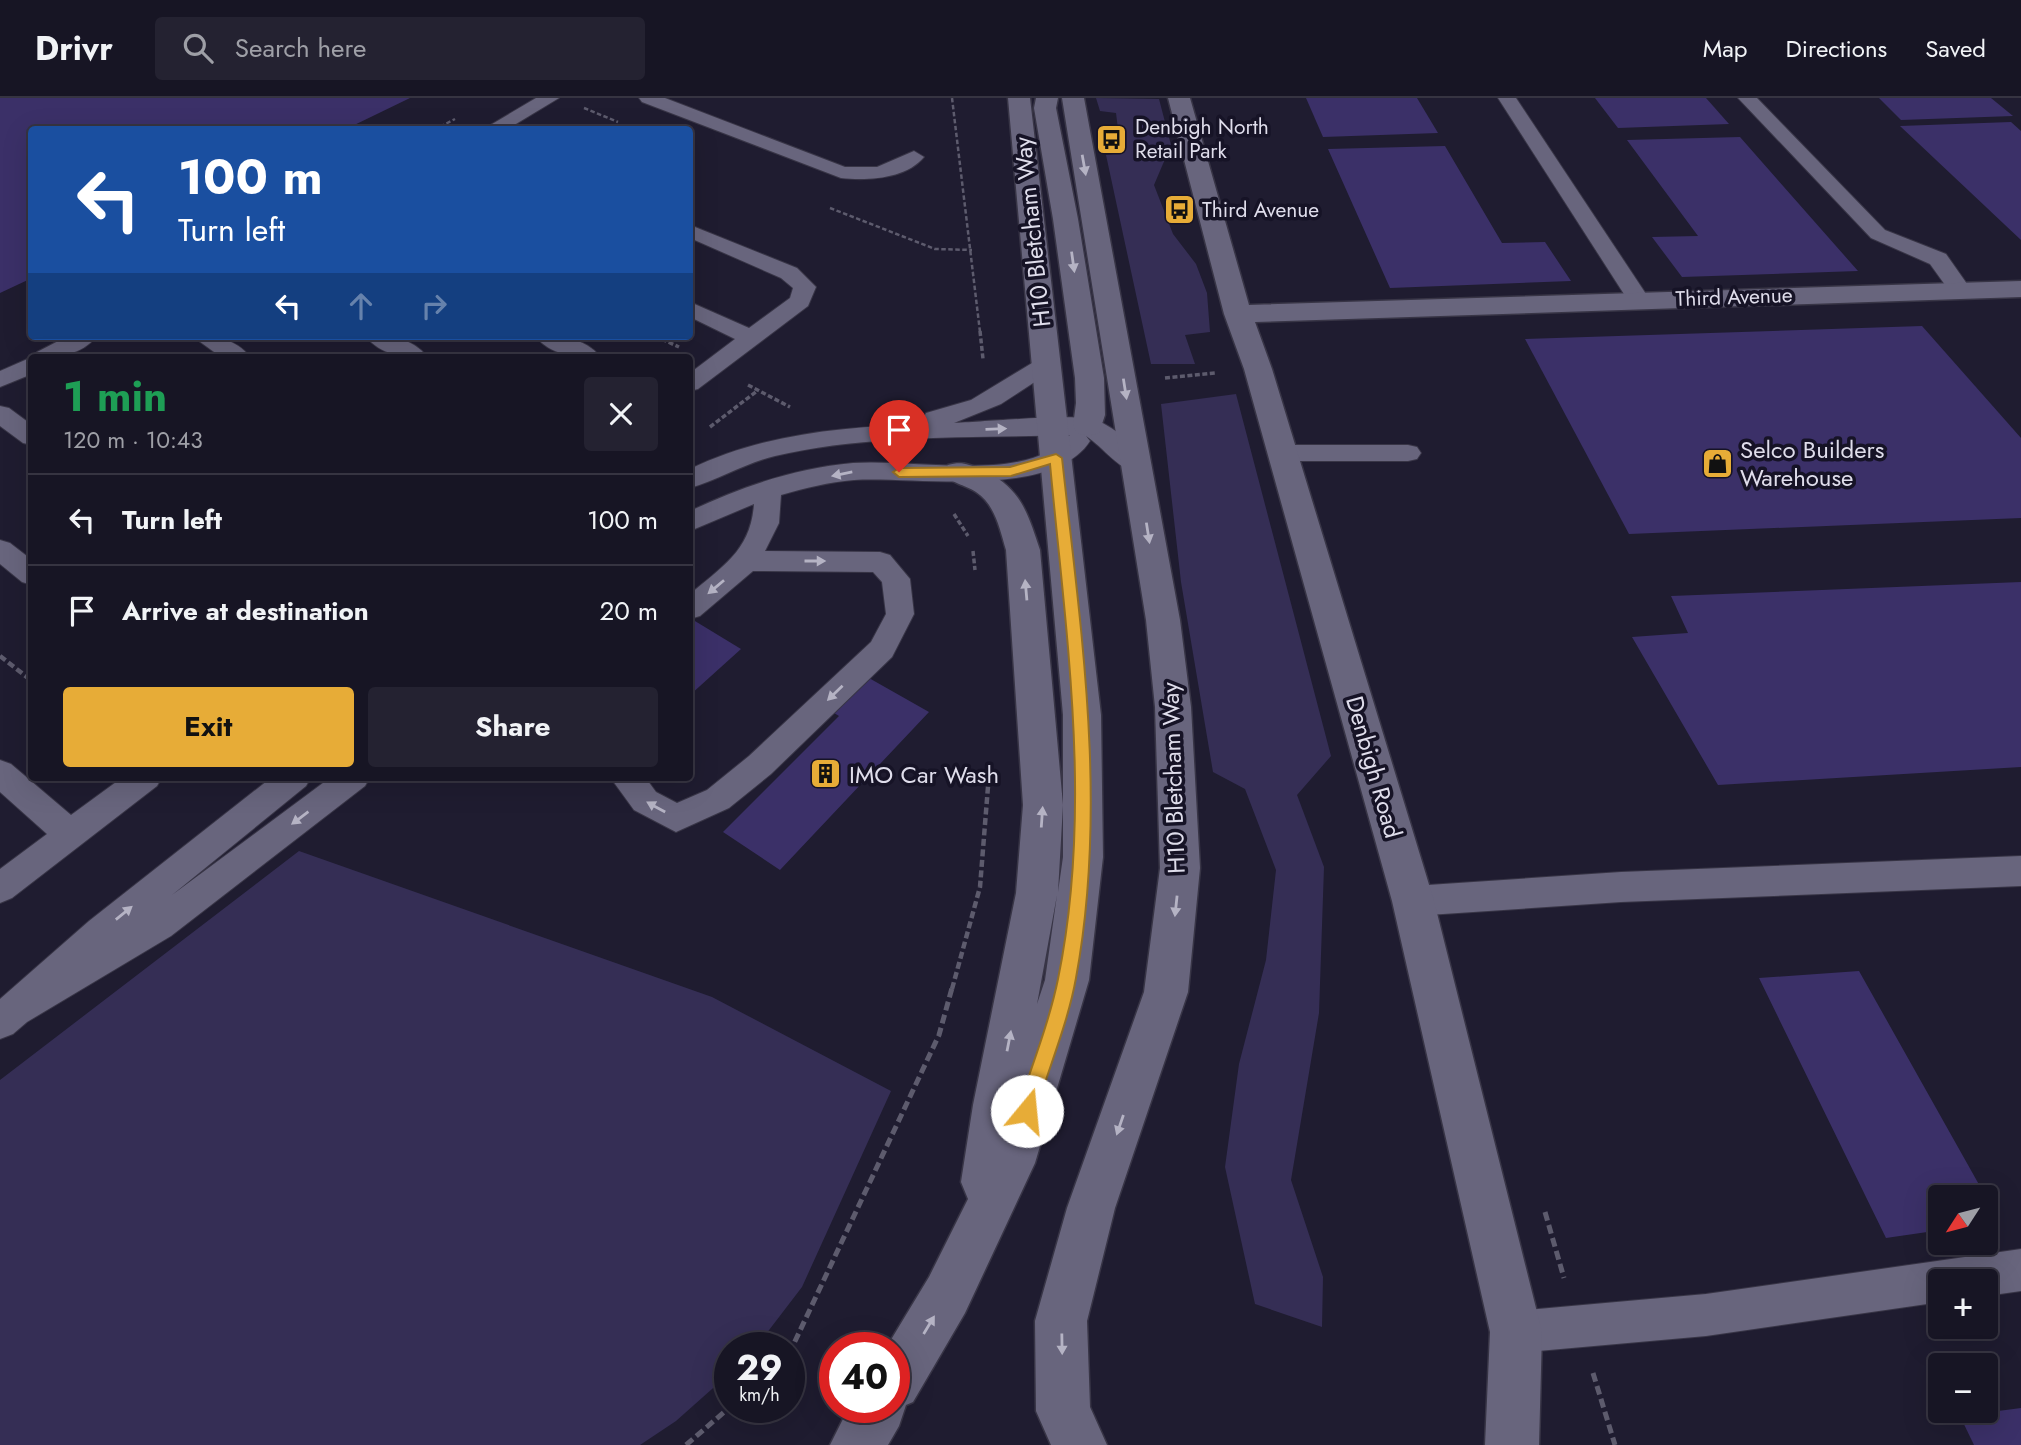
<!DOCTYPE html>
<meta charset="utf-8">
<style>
body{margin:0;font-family:Jost,sans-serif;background:#242231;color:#f1f3f6;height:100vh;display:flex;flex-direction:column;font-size:26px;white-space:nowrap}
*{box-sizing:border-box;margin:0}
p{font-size:23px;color:#9e9fa6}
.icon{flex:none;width:38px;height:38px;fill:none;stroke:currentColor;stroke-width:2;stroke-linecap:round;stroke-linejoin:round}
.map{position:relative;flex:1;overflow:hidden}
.side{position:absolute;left:28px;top:256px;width:665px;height:427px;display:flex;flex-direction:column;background:#171524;border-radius:7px;box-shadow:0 7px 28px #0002,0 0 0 2px #363441}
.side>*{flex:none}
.top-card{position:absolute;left:28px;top:28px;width:665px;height:214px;border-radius:7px;box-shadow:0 7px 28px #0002,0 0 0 2px #363441;background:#1a4fa0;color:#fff;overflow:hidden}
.needle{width:46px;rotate:234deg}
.fabs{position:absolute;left:1928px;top:1087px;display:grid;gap:14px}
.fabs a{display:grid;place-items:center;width:70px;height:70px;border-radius:7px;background:#171524;box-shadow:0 7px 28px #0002,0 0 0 2px #363441;font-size:35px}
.speed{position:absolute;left:714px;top:1234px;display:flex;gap:14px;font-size:35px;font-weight:700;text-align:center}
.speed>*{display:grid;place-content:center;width:91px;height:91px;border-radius:50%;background:#171524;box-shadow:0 7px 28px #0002,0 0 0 2px #363441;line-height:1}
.speed small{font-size:18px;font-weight:400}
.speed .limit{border:10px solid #d22;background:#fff;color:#111}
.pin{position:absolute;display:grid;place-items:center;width:60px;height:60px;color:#fff;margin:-72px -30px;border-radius:50% 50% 50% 0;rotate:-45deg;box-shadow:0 0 7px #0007}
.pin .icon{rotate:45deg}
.me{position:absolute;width:77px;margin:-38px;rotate:17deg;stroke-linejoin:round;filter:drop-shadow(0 0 5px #0008)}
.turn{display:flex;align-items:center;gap:24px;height:147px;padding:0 35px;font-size:32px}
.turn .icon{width:91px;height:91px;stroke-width:2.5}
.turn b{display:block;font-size:49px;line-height:60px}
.lanes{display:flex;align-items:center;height:66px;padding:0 35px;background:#0003;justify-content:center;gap:35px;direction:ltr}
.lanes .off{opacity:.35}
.round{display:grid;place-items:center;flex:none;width:74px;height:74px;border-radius:7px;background:#242231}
.overview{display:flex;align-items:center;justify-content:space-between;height:119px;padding:0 35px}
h1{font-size:42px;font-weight:700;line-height:52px;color:#1e9e55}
.button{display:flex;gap:14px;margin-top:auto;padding:14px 35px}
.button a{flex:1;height:80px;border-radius:7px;background:#e7ac37;color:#111;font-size:28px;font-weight:700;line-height:80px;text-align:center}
.button a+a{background:#242231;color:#f1f3f6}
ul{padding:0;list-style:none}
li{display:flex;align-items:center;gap:21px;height:91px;padding:0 35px;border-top:2px solid #363441}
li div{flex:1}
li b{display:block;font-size:26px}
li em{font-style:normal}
header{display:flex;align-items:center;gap:42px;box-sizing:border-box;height:98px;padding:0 35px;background:#171524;border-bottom:2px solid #363441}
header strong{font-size:33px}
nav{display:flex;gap:38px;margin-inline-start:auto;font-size:24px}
.search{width:490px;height:63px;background:#242231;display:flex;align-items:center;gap:18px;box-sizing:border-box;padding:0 24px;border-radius:7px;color:#9e9fa6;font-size:26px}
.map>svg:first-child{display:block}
</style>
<header>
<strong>Drivr</strong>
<div class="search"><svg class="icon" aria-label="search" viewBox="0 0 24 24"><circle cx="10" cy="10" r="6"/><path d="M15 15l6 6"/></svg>Search here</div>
<nav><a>Map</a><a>Directions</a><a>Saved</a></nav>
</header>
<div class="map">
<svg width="2021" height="1347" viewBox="0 0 2021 1347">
<rect width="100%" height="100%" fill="#1f1c30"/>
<!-- green -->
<g fill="#352e55">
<polygon points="1096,0 1159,1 1171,47 1154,87 1173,136 1196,166 1207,195 1210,234 1185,237 1195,266 1151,266 1106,57 1121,55 1116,15 1100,13"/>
<polygon points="1236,296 1331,658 1297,697 1324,769 1319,915 1291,1082 1323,1179 1322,1229 1255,1206 1225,1069 1239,966 1266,862 1276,772 1245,691 1213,674 1181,484 1161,306"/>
<polygon points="299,753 712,899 891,993 802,1189 756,1249 730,1250 730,1275 676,1323 640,1347 0,1347 0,982"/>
</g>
<!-- building -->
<g fill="#3b3068">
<polygon points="0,0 410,0 344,32 32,32 32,180 0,195"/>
<polygon points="1306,0 1417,0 1438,35 1323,39"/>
<polygon points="1595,0 1706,0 1729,26 1618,30"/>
<polygon points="1879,0 1991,0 2013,18 1901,22"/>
<polygon points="2011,24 2021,33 2021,142 1900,28"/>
<polygon points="1740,39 1858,173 1682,179 1652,139 1698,138 1627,42"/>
<polygon points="1445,48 1502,145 1545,144 1571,183 1390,190 1328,51"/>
<polygon points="1922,228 2021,340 2021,420 1629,436 1525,241"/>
<polygon points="2021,484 2021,669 1718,687 1632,539 1688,535 1671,498"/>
<polygon points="690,520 741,551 690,597"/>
<polygon points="846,567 929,614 780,772 723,734 839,618 811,601"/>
<polygon points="1859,873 1986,1099 2000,1124 1986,1126 1986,1099 1941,1099 1941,1132 1886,1140 1759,880"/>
<polygon points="2021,1310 2021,1347 1974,1347 1960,1318"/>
</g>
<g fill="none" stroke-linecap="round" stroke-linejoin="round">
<defs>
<g id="service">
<polygon points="536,0 559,0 506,32 482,32"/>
<path d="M639,0h26l180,69h32l37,-16 10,6c-18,22 -57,24 -83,21l-199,-76z"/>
<polygon points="1498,0 1516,0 1650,202 1647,207 1631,207"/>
<polygon points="1738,0 1757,0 1885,132 1946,156 1972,193 1969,198 1953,198 1930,166 1871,140"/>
<polygon points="690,127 797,170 816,189 808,208 698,291 690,293 690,275 735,241 690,219 690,204 749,230 790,200 793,190 781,180 690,140"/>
<path d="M68,238h28c-13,20 -41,21 -63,21l4,-5z"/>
<path d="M192,238c21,0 44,2 58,21h-29z"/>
<path d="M366,238c21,0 47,1 61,21 -22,0 -47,-1 -61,-21z"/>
<path d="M536,238c21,0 50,1 64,21 -22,0 -51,-1 -64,-21z"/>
<polygon points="32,259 32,276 0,289 0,273"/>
<path d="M1045,260l8,2 4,5 -4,5 -52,34 -47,19c26,-1 124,-10 142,-3 20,8 42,28 54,46l-4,6c-22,6 -41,-24 -60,-36l4,5c-38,59 -175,35 -236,39 -25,2 -49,8 -73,15l-2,28 -14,28 115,1 10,3 20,24 4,35 -22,43 -121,117 -42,34 -53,24 -42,-22 -24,-33h35l11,15 21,11 30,-13 42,-34 122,-114 15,-28 -4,-32 -9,-10 -120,-1 -53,45 -10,3v-25c32,-27 61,-44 64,-90l-64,27v-20c50,-24 106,-43 163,-48 55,-4 148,15 196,-12 8,-5 14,-12 21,-16 -93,3 -205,-1 -295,21 -30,7 -56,24 -85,32v-19c74,-36 155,-42 236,-45l-3,-5 3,-6 45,-13 66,-40z"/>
<polygon points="0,308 9,310 32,327 32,347 23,345 0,328"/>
<polygon points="1283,347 1408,347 1417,349 1421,355 1417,361 1408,363 1283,363 1274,361 1270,355 1274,349"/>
<polygon points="0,442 10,445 32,462 32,487 22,484 0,466"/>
<polygon points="0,662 11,666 71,717 123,679 162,679 157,688 12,800 0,805 0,771 47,736 0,694"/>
<polygon points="272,679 311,679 306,688 172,797 331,679 370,679 365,688 171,838 27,924 13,936 0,941 0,901 89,823"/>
<polygon points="2021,758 2021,788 1621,804 1413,818 1401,814 1396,803 1401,792 1413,788 1621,774"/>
<polygon points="2021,1151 2021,1193 1986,1198 1986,1183 1941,1183 1941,1204 1706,1238 1516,1255 1501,1249 1495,1234 1501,1219 1516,1213 1706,1196"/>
</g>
<polygon id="minor" points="1168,0 1190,0 1249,207 2021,183 2021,199 1255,224 1272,271 1434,803 1542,1234 1539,1347 1485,1347 1490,1234 1392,803 1244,271 1224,216"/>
<g id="tertiary">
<path d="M1008,0h22l71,617 2,142 -14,123 -54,183 -70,150 -52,89 -7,3 -7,21 -11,19h-58l19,-38h45v-59h-8l43,-71 39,-78 -7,-17 12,-77 43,-212 7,-88 -17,-255c-6,-20 -11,-46 -30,-58 -12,-8 -25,-8 -33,-20l5,-7c13,-4 20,-1 32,4 40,17 47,42 60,81l23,255 -5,87 5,-35v-142zM1057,797l-12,85 -8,24z"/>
<polygon points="1036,0 1058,0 1056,10 1078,121 1104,280 1105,317 1099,335 1088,338 1077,335 1073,328 1076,305 1075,280 1053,121 1034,10"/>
<polygon points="1062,0 1084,0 1180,522 1191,609 1200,770 1188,894 1115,1110 1087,1223 1090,1309 1107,1347 1051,1347 1036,1313 1035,1223 1067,1110 1144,894 1160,770 1155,609 1146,522"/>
</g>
</defs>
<!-- service casing -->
<use href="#service" stroke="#383546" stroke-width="2"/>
<!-- minor casing -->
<use href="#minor" stroke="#383546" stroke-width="3"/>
<!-- tertiary casing -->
<use href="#tertiary" stroke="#383546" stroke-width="3"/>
<!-- path-far3 -->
<g stroke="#5d5b6d" stroke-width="2.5" stroke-dasharray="4.5 2.5" stroke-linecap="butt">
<polyline points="952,0 980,234"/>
<polyline points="584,10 618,24"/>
<polyline points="434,32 455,21"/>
<polyline points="830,110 935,151 972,152"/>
</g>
<!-- path-far2 -->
<g stroke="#5d5b6d" stroke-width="3.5" stroke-dasharray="5 2.5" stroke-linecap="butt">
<polyline points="980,233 983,261"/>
<polyline points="655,238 679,249"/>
<polyline points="1165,280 1215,275"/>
<polyline points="748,287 790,309"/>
<polyline points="710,329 757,293"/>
<polyline points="954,416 968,438"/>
<polyline points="973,453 975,472"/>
</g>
<!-- path-far1 -->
<g stroke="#5d5b6d" stroke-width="4.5" stroke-dasharray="7 3.5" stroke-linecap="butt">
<polyline points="0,558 32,583"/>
<polyline points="952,891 980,789 989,676"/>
</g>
<!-- path -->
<g stroke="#5d5b6d" stroke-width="5" stroke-dasharray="9 4.5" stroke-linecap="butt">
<polyline points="1545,1114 1564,1180"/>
<polyline points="789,1256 939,937 952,890"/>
<polyline points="1593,1275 1615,1347"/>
<polyline points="686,1347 730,1309"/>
</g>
<!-- service -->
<use href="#service" fill="#68657d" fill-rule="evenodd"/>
<!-- minor -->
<use href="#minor" fill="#68657d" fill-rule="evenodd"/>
<!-- tertiary -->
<use href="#tertiary" fill="#68657d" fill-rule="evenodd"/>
</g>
<!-- one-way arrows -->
<defs><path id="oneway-solid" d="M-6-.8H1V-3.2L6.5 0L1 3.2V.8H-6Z" transform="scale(1.75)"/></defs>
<g fill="#b5b3c4">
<use href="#oneway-solid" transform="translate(1084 67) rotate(80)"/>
<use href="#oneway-solid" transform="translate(1073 164) rotate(82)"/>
<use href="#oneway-solid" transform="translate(1125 291) rotate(81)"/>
<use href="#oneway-solid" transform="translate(996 331) rotate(-2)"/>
<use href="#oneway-solid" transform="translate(842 376) rotate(169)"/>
<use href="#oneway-solid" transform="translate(1148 435) rotate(81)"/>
<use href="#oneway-solid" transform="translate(815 463)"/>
<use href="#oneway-solid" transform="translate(716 489) rotate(140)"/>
<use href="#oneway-solid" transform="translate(1026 492) rotate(-95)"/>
<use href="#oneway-solid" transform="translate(835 595) rotate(136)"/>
<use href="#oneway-solid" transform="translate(656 709) rotate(-151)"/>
<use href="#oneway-solid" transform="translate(1042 719) rotate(-86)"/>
<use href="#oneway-solid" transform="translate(300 720) rotate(143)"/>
<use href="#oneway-solid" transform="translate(1176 808) rotate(96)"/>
<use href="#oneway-solid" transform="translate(124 815) rotate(-39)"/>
<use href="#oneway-solid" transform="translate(1009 943) rotate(-79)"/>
<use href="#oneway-solid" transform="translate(1120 1027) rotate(109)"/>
<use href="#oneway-solid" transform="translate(929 1227) rotate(-59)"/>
<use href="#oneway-solid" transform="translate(1062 1246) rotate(89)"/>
</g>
<!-- route -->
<path fill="#e7ac37" stroke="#967024" stroke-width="2" d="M1056,356l6,4c19,173 46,347 14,520 -8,45 -27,89 -40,133l-2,7 -7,2 -7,-2 -3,-7c14,-43 32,-88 41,-132 35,-170 8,-344 -8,-515l-39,12 -112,1 -6,-5 6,-4 111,-1z"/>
<!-- icons -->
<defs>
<symbol id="bus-square" viewBox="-11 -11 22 22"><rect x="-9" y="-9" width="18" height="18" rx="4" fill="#e7ac37" stroke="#161326"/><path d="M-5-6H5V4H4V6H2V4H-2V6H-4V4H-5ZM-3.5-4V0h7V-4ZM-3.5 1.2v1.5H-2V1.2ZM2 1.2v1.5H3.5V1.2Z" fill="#111"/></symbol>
<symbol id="shop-square" viewBox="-11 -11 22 22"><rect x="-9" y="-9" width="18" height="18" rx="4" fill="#e7ac37" stroke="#161326"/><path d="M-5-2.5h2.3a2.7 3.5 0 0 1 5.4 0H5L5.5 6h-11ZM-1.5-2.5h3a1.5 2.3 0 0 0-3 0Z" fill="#111"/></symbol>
<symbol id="building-square" viewBox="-11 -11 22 22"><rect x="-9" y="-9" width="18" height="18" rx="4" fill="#e7ac37" stroke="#161326"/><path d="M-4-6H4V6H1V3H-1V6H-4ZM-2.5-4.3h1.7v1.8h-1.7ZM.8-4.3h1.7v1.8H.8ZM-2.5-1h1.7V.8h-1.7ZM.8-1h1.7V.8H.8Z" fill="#111"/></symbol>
</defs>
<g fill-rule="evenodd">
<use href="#bus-square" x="1094" y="24" width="35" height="35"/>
<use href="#bus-square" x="1162" y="94" width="35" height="35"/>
<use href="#shop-square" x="1700" y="348" width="35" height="35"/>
<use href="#building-square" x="808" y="658" width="35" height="35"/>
</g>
<g text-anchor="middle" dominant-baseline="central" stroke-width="7" stroke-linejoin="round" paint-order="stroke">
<!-- far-poi labels -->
<g font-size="21" fill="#dfddeb" stroke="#161326" text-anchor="start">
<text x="1135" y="29">Denbigh North<tspan x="1135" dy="24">Retail Park</tspan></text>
<text x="1202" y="112">Third Avenue</text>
</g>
<!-- far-street labels -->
<g font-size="21" fill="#dfddeb" stroke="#161326">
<text transform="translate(1734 199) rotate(-2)">Third Avenue</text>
</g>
<!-- street labels -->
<g font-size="24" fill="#dfddeb" stroke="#161326">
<text transform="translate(1032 134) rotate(-96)">H10 Bletcham Way</text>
<text transform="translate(1374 669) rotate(74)">Denbigh Road</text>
<text transform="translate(1173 680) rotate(-92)">H10 Bletcham Way</text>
</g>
<!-- poi labels -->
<g font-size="24" fill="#dfddeb" stroke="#161326" text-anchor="start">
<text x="1740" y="351">Selco Builders<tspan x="1740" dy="28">Warehouse</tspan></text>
<text x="849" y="676">IMO Car Wash</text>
</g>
</g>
</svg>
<div class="fabs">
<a><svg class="needle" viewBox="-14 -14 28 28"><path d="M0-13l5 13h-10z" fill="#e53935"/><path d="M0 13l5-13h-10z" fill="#9e9fa6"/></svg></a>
<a>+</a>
<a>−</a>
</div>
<div class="speed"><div>29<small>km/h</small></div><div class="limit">40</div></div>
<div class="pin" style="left:899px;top:374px;background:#d93025"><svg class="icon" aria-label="arrive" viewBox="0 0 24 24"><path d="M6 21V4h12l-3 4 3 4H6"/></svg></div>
<svg class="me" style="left:1027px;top:1013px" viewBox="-20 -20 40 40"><circle r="19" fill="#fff"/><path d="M0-13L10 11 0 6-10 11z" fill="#e7ac37"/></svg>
<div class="top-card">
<div class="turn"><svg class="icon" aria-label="left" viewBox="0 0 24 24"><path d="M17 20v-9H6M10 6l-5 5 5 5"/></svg><div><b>100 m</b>Turn left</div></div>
<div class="lanes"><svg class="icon" aria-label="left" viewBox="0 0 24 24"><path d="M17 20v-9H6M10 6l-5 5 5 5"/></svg><svg class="icon off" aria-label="ahead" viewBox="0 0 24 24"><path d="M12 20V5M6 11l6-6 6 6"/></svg><svg class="icon off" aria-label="right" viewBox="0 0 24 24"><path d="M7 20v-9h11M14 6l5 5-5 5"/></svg></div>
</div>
<section class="side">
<div class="overview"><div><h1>1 min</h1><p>120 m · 10:43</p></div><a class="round"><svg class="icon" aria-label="close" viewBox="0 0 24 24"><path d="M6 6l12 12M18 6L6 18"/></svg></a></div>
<ul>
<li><svg class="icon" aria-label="left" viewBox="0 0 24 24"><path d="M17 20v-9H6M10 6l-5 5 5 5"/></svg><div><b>Turn left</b></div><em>100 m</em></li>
<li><svg class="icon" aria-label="arrive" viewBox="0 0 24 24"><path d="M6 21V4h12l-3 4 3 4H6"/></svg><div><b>Arrive at destination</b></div><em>20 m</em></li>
</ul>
<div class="button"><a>Exit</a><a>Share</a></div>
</section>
</div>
